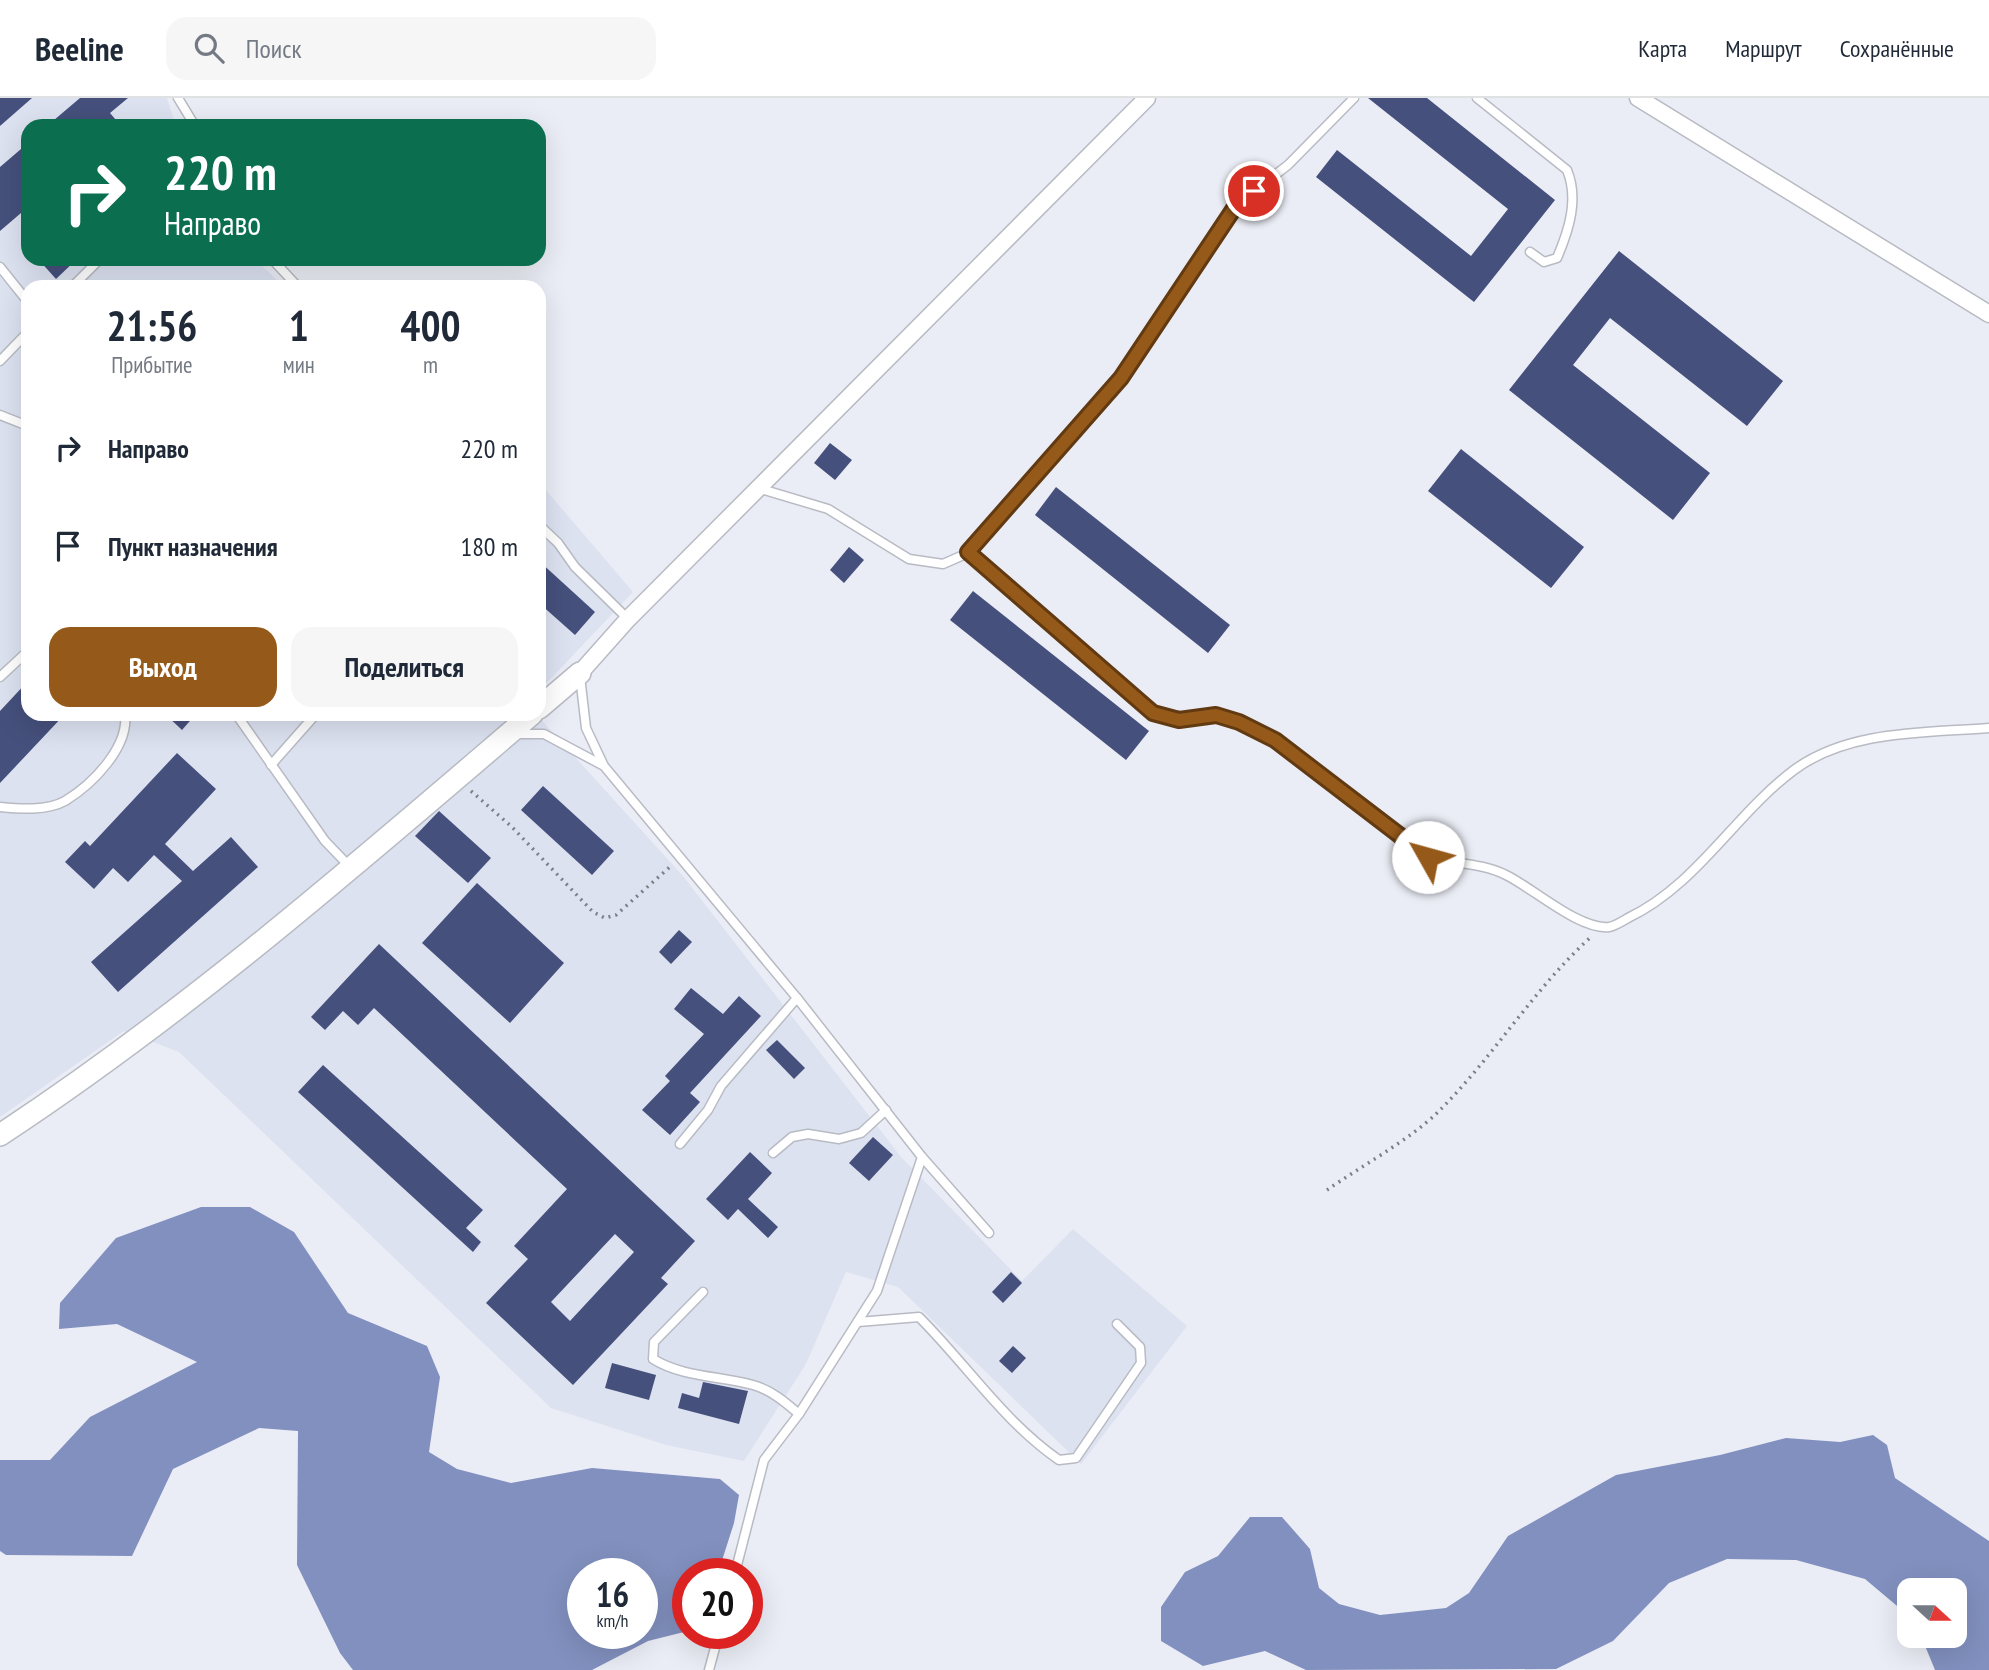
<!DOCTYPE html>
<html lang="ru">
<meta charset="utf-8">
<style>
body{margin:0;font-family:"PT Sans Narrow",sans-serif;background:#f6f6f7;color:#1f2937;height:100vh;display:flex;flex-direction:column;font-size:26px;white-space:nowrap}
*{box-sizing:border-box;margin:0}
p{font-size:23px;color:#747a83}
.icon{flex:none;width:38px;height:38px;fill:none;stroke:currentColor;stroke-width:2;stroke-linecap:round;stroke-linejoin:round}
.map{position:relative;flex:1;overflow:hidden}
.details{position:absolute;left:21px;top:182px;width:525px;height:441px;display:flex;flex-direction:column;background:#fff;border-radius:21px;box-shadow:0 7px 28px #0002}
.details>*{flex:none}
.banner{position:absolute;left:21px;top:21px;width:525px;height:147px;border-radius:21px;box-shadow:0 7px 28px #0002;background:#0b6e4f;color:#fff;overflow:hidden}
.needle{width:46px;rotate:111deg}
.tools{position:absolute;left:1897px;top:1480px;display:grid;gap:14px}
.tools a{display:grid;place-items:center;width:70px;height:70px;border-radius:14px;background:#fff;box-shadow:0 7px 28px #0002;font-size:35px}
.speed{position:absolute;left:567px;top:1460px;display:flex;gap:14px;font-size:35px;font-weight:700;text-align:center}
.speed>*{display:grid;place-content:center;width:91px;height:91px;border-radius:50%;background:#fff;box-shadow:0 7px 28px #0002;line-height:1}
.speed small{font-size:18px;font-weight:400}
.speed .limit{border:10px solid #d22;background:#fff;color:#111}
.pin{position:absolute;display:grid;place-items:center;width:60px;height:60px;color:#fff;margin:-30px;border:4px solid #fff;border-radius:50%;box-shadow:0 2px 7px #0007}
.me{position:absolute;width:77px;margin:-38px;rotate:308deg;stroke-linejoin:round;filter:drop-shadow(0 0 5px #0008)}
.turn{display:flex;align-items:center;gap:24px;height:147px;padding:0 28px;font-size:32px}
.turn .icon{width:91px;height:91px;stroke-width:2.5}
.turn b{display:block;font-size:49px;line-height:60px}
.eta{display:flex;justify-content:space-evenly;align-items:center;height:119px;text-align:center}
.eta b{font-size:42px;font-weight:800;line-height:49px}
.action{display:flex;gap:14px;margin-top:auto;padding:14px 28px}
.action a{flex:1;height:80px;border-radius:21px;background:#95591a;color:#fff;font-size:28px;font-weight:800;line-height:80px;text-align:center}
.action a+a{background:#f6f6f7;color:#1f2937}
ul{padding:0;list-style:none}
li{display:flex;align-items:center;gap:21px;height:98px;padding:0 28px}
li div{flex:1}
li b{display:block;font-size:26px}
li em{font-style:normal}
header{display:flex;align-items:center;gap:42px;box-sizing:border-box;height:98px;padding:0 35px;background:#fff;border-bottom:2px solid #e0e1e3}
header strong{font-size:33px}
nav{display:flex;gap:38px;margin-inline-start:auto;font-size:24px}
.search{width:490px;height:63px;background:#f6f6f7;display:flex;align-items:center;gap:18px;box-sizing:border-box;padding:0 24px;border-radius:21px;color:#747a83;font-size:26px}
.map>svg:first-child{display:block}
</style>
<header>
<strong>Beeline</strong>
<div class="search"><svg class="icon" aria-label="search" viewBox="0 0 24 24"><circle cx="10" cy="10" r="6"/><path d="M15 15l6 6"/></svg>Поиск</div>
<nav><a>Карта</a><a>Маршрут</a><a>Сохранённые</a></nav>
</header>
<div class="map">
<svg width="1989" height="1572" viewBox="0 0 1989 1572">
<rect width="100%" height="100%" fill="#ebedf6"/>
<!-- built -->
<g fill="#dde2f1">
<polygon points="0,0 167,0 176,28 28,28 28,161 255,161 284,189 28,189 28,616 536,616 683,778 902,1060 1022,1183 1073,1131 1187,1228 1081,1366 898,1189 846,1174 806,1266 744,1363 666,1347 551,1310 179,954 124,933 0,1019"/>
<polygon points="539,384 633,494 539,593"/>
</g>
<!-- water -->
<g fill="#8290bf" fill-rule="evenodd">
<path d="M201,1109h49l44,25 54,81 79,33 13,31 -11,75 28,17 54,14 81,-15 128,11 19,16 -5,28 -16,50h-30v58l-40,10 -56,29h-239l-13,-17 -43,-88 1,-134 -39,-3 -86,41 -41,87 -126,-1 -6,-4v-91h50l40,-43 107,-55 -80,-38 -58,5 1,-26 56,-65zM583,1475h59v60h-59z"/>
<polygon points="1873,1337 1887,1347 1895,1380 1989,1443 1989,1572 1935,1572 1921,1538 1955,1538 1955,1493 1909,1493 1909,1518 1865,1481 1796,1462 1727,1461 1669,1485 1613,1543 1556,1571 1306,1572 1265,1553 1203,1568 1161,1543 1161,1509 1185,1474 1218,1458 1250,1419 1282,1419 1310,1451 1319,1490 1339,1506 1380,1517 1446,1510 1469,1495 1508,1438 1616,1377 1720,1357 1786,1340 1840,1344"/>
</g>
<!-- building -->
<g fill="#45507c" fill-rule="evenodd">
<polygon points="0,0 32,0 0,28"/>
<polygon points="80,0 128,0 110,15 121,28 47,28"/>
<polygon points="1368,0 1427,0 1555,102 1474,204 1316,79 1337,52 1471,158 1508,111"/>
<polygon points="28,45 28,109 0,133 0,69"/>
<polygon points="1619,153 1783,283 1747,328 1610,220 1573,267 1710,375 1673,422 1509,292"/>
<polygon points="38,161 77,161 56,181"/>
<polygon points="830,345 852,362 835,382 814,365"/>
<polygon points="1461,351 1584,449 1551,490 1428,393"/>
<polygon points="1056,389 1230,527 1208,555 1035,417"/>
<polygon points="849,449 864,462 844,485 830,472"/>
<polygon points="539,463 595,514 575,537 539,505"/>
<polygon points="973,493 1149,633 1126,662 950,522"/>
<polygon points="28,583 28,616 65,616 0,685 0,613"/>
<polygon points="165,616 196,616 182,632"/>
<polygon points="177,655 216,691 165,746 193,773 231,739 258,769 118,894 91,864 182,783 154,757 128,784 113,770 94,791 65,764 85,743 90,748"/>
<polygon points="543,688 614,753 592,777 521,712"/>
<polygon points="439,713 491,760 468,785 415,738"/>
<polygon points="477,785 564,865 510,925 422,845"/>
<polygon points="679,832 692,844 671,866 659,854"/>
<path d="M379,846l316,297 -34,37 7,6 -95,101 -87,-82 42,-44 -14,-13 53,-57 -193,-181 -16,17 -15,-14 -18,19 -14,-13zM615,1136l19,18 -64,69 -19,-19z"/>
<polygon points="691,890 723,916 739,898 761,918 690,995 700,1004 670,1037 642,1012 670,983 665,978 704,936 674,911"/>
<polygon points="777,942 805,970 794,981 766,952"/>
<polygon points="323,967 483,1112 466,1130 481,1144 473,1154 298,994"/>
<polygon points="873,1039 893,1057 869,1083 849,1065"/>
<polygon points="750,1054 772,1075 748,1101 778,1129 768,1140 738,1111 728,1122 706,1101"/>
<polygon points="1011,1174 1022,1185 1003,1205 992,1194"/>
<polygon points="1013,1248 1026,1260 1012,1275 999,1263"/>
<polygon points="612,1265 656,1277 649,1302 605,1290"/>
<polygon points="703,1284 748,1293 739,1326 678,1310 682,1295 699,1300"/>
</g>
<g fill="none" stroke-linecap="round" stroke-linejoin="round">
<defs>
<g id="service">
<polyline points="178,0 195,28"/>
<path d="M1477,0l90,72c12,29 2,60 -10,88l-13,4 -14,-10"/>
<polyline points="272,161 298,189"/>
<polyline points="0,169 28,204"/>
<polyline points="72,189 100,161"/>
<polyline points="0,263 28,234"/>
<polyline points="0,317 28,328"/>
<polyline points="758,390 828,411 909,461 943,466 968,455 1121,280 1237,106 1288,67 1354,0"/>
<polyline points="539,427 558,445 575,469 628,521"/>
<path d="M968,455l185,160 26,8 37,-6 23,7 36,18 153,117c26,7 54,6 78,18 27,13 73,55 103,52 6,-1 14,-6 19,-9 69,-33 106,-103 166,-148 54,-40 131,-37 195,-42"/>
<polyline points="580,578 586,630 603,666"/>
<polyline points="0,579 28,553"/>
<polyline points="236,616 325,743 351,770"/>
<polyline points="517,636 544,636 604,668 797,900 922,1059 989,1135"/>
<polyline points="271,667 316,616"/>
<path d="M0,709c20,2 47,4 65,-6 28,-17 64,-54 60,-87"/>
<polyline points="680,1046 708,1012 721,988 797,900"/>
<polyline points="773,1055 792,1039 808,1036 839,1041 861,1035 886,1012"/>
<path d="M703,1194l-49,50 -1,17c29,18 67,17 100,26 18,5 32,17 46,29"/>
<path d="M858,1224l61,-5c48,48 84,104 140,143l17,-2 65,-95 -1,-16 -23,-23"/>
<polyline points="735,1475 764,1362 799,1316 877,1193 922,1059"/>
<polyline points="709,1572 719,1535"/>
</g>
<g id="minor">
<polyline points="1638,0 1989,216"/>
<polyline points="580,575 628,521 1147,0"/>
</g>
<g id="tertiary">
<polyline points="539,610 580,575"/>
<path d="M0,1037c190,-125 360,-274 532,-421"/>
</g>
</defs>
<!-- service casing -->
<use href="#service" stroke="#b8bbc3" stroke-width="11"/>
<!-- minor casing -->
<use href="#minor" stroke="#b8bbc3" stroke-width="19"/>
<!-- tertiary casing -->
<use href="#tertiary" stroke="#b8bbc3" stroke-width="24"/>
<!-- path -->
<g stroke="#7e7f85" stroke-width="3.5" stroke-dasharray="2 5" stroke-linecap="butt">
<polyline points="471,693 512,729 593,814 605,820 616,817 672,767"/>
<path d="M1327,1092c33,-23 82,-50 110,-77 56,-55 97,-125 155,-177"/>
</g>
<!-- service -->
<use href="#service" stroke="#fff" stroke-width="8"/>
<!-- minor -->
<use href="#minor" stroke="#fff" stroke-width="16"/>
<!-- tertiary -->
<use href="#tertiary" stroke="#fff" stroke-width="21"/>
</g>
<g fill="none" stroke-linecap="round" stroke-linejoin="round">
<defs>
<polyline id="route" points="1254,93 1237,106 1121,280 968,454 1153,615 1179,622 1216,617 1239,624 1275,642 1428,759"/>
</defs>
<!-- route casing -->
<use href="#route" stroke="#613a11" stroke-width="18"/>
<!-- route -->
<use href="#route" stroke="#95591a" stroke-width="12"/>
</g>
</svg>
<div class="tools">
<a><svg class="needle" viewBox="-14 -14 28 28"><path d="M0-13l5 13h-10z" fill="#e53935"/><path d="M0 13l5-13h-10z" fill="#747a83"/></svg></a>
</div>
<div class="speed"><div>16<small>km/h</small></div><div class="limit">20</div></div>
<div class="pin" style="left:1254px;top:93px;background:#d93025"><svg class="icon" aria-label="arrive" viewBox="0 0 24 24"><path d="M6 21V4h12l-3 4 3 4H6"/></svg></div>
<svg class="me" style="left:1428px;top:759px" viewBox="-20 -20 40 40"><circle r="19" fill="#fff"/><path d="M0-13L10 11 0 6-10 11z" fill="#95591a"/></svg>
<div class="banner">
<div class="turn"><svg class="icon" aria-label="right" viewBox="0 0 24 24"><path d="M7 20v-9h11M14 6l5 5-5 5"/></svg><div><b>220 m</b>Направо</div></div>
</div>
<section class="details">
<div class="eta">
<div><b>21:56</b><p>Прибытие</p></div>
<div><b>1</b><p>мин</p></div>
<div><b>400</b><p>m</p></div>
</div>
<ul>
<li><svg class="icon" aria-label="right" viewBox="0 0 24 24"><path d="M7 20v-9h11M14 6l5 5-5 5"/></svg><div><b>Направо</b></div><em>220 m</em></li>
<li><svg class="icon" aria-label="arrive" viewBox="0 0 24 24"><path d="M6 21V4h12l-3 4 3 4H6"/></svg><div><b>Пункт назначения</b></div><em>180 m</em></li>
</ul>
<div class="action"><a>Выход</a><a>Поделиться</a></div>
</section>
</div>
